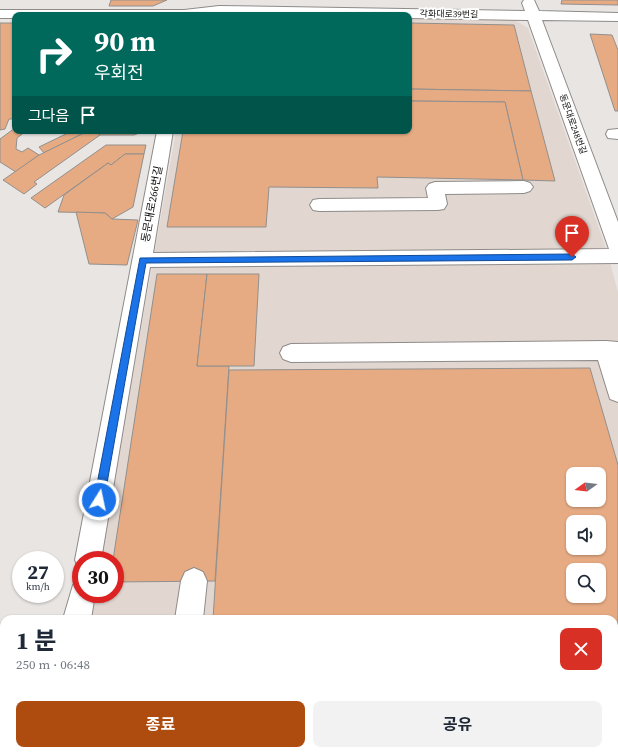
<!DOCTYPE html>
<html lang="ko">
<meta charset="utf-8">
<style>
body{margin:0;font-family:"Source Serif 4","Noto Sans KR",serif;background:#f2f2f3;color:#1f2937;height:100vh;display:flex;flex-direction:column;font-size:15px;white-space:nowrap}
*{box-sizing:border-box;margin:0}
p{font-size:13px;color:#747a83}
.icon{flex:none;width:22px;height:22px;fill:none;stroke:currentColor;stroke-width:2;stroke-linecap:round;stroke-linejoin:round}
.map{position:relative;flex:1;overflow:hidden}
.details{position:absolute;left:0px;top:615px;width:618px;height:140px;display:flex;flex-direction:column;background:#fff;border-radius:12px 12px 0 0;box-shadow:0 1px 3px #0004}
.details>*{flex:none}
.top-card{position:absolute;left:12px;top:12px;width:400px;height:122px;border-radius:8px;box-shadow:0 1px 3px #0004;background:#00695c;color:#fff;overflow:hidden}
.needle{width:26px;rotate:255deg}
.tools{position:absolute;left:566px;top:467px;display:grid;gap:8px}
.tools a{display:grid;place-items:center;width:40px;height:40px;border-radius:8px;background:#fff;box-shadow:0 1px 3px #0004;font-size:20px}
.speed{position:absolute;left:12px;top:551px;display:flex;gap:8px;font-size:20px;font-weight:700;text-align:center}
.speed>*{display:grid;place-content:center;width:52px;height:52px;border-radius:50%;background:#fff;box-shadow:0 1px 3px #0004;line-height:1}
.speed small{font-size:10px;font-weight:400}
.speed .limit{border:6px solid #d22;background:#fff;color:#111}
.pin{position:absolute;display:grid;place-items:center;width:34px;height:34px;color:#fff;margin:-41px -17px;border-radius:50% 50% 50% 0;rotate:-45deg;box-shadow:0 0 4px #0007}
.pin .icon{rotate:45deg}
.me{position:absolute;width:44px;margin:-22px;rotate:10deg;stroke-linejoin:round;filter:drop-shadow(0 0 3px #0008)}
.turn{display:flex;align-items:center;gap:14px;height:84px;padding:0 16px;font-size:18px}
.turn .icon{width:52px;height:52px;stroke-width:2.5}
.turn b{display:block;font-size:28px;line-height:34px}
.then{display:flex;align-items:center;height:38px;padding:0 16px;background:#0003;gap:8px;font-size:15px}
.round{display:grid;place-items:center;flex:none;width:42px;height:42px;border-radius:8px;background:#f2f2f3}
.summary{display:flex;align-items:center;justify-content:space-between;height:68px;padding:0 16px}
h1{font-size:24px;font-weight:700;line-height:30px}
.primary-button{display:flex;gap:8px;margin-top:auto;padding:8px 16px}
.primary-button a{flex:1;height:46px;border-radius:8px;background:#ae4c0f;color:#fff;font-size:16px;font-weight:700;line-height:46px;text-align:center}
.primary-button a+a{background:#f2f2f3;color:#1f2937}
.map>svg:first-child{display:block}
</style>
<div class="map">
<svg width="618" height="755" viewBox="0 0 618 755">
<rect width="100%" height="100%" fill="#e9e5e3"/>
<!-- built -->
<path fill="#e1d7d0" fill-rule="evenodd" d="M409,18l104,1 15,9 79,223 11,41v463h-339l-16,-4h351v-132h-524l4,-25h21v-34h-15l76,-429h233zM573,474h26v26h-26zM573,522h26v26h-26zM573,570h26v26h-26z"/>
<!-- building -->
<g fill="#e6ab83" stroke="#928f8d" fill-rule="evenodd">
<polygon points="111,0 167,0 153,6 109,6"/>
<polygon points="562,0 618,0 618,5 561,4"/>
<polygon points="0,23 15,23 15,119 9,119 5,129 0,130"/>
<polygon points="409,23 514,25 531,91 409,89"/>
<polygon points="590,34 612,35 618,50 618,111 615,111"/>
<polygon points="409,89 531,91 555,181 523,180 505,102 409,101"/>
<polygon points="409,101 505,102 523,180 377,177 378,188 269,187 266,227 167,227 183,131 409,131"/>
<polygon points="15,128 15,131 26,131 17,138 16,149 22,152 28,148 39,155 16,172 0,162 0,139"/>
<polygon points="72,131 88,131 44,153 39,147"/>
<polygon points="88,131 93,131 100,135 34,182 37,184 24,194 3,180 39,155"/>
<polygon points="101,131 145,131 134,135 100,135"/>
<polygon points="106,145 146,145 144,154 125,154 111,165 108,163 45,208 31,198"/>
<polygon points="125,154 144,154 133,207 112,219 105,213 58,212 64,195 108,163 111,165"/>
<polygon points="76,212 105,213 112,219 138,220 127,265 89,264"/>
<polygon points="157,274 207,274 197,366 229,366 215,581 115,582 115,560 113,560"/>
<polygon points="207,274 259,274 254,366 197,366"/>
<path d="M590,368l28,97v189h-4v-35h-401l16,-249zM573,474h26v26h-26zM573,522h26v26h-26zM573,570h26v26h-26z"/>
<rect x="614" y="654" width="4" height="36"/>
</g>
<g fill="none" stroke-linecap="round" stroke-linejoin="round">
<defs>
<g id="minor">
<polygon points="524,0 534,0 539,11 618,13 618,21 542,20 618,222 618,263 150,267 101,560 81,560 81,570 79,569 75,560 157,131 173,131 153,253 609,249 528,20 409,18 409,15 15,15 15,18 0,18 0,10 184,10 219,6 525,11 522,3"/>
<polygon points="618,129 618,139 608,138 606,134 608,130"/>
<polygon points="524,181 530,183 533,187 530,191 524,193 445,194 447,204 444,209 438,210 319,211 313,210 310,205 313,200 319,199 428,198 426,188 429,184 435,182"/>
<polygon points="606,341 618,342 618,402 610,399 598,360 291,362 283,359 280,353 283,347 291,344"/>
<polygon points="194,568 203,572 207,581 203,619 175,619 181,581 185,572"/>
<polygon points="81,581 81,594 95,594 91,619 63,619 73,585"/>
<rect x="614" y="696" width="4" height="30"/>
<polygon points="38,751 68,751 67,755 37,755"/>
<polygon points="160,751 190,751 189,755 159,755"/>
<polygon points="440,751 470,751 471,755 441,755"/>
</g>
<g id="major">
<polygon points="0,713 4,714 4,744 0,743"/>
<polygon points="117,751 161,751 163,755 119,755"/>
</g>
</defs>
<!-- minor casing -->
<use href="#minor" stroke="#8e8b89" stroke-width="2"/>
<!-- major casing -->
<use href="#major" stroke="#aa5162" stroke-width="2"/>
<!-- minor -->
<use href="#minor" fill="#fff" fill-rule="evenodd"/>
<!-- major -->
<use href="#major" fill="#fdabbb" fill-rule="evenodd"/>
</g>
<!-- route -->
<polygon fill="#1a73e8" stroke="#114b97" points="572,254 576,257 572,260 146,263 104,500 103,504 99,505 96,504 94,500 140,258"/>
<g text-anchor="middle" dominant-baseline="central" stroke-width="4" stroke-linejoin="round" paint-order="stroke">
<!-- far-street labels -->
<g font-size="9" fill="#121110" stroke="#fff">
<text transform="translate(449 14) rotate(1)">각화대로39번길</text>
<text transform="translate(573 124) rotate(70)">동문대로248번길</text>
</g>
<!-- street labels -->
<g font-size="11" fill="#121110" stroke="#fff">
<text transform="translate(152 204) rotate(-80)">동문대로266번길</text>
</g>
</g>
</svg>
<div class="tools">
<a><svg class="needle" viewBox="-14 -14 28 28"><path d="M0-13l5 13h-10z" fill="#e53935"/><path d="M0 13l5-13h-10z" fill="#747a83"/></svg></a>
<a><svg class="icon" aria-label="sound" viewBox="0 0 24 24"><path d="M4 9h4l5-4v14l-5-4H4zM17 9q2 3 0 6"/></svg></a>
<a><svg class="icon" aria-label="search" viewBox="0 0 24 24"><circle cx="10" cy="10" r="6"/><path d="M15 15l6 6"/></svg></a>
</div>
<div class="speed"><div>27<small>km/h</small></div><div class="limit">30</div></div>
<div class="pin" style="left:572px;top:257px;background:#d93025"><svg class="icon" aria-label="arrive" viewBox="0 0 24 24"><path d="M6 21V4h12l-3 4 3 4H6"/></svg></div>
<svg class="me" style="left:99px;top:500px" viewBox="-20 -20 40 40"><circle r="17" fill="#1a73e8" stroke="#fff" stroke-width="3"/><path d="M0-11L8 9 0 5-8 9z" fill="#fff"/></svg>
<div class="top-card">
<div class="turn"><svg class="icon" aria-label="right" viewBox="0 0 24 24"><path d="M7 20v-9h11M14 6l5 5-5 5"/></svg><div><b>90 m</b>우회전</div></div>
<div class="then">그다음<svg class="icon" aria-label="arrive" viewBox="0 0 24 24"><path d="M6 21V4h12l-3 4 3 4H6"/></svg></div>
</div>
<section class="details">
<div class="summary"><div><h1>1 분</h1><p>250 m · 06:48</p></div><a class="round" style="background:#d93025;color:#fff"><svg class="icon" aria-label="close" viewBox="0 0 24 24"><path d="M6 6l12 12M18 6L6 18"/></svg></a></div>
<div class="primary-button"><a>종료</a><a>공유</a></div>
</section>
</div>
